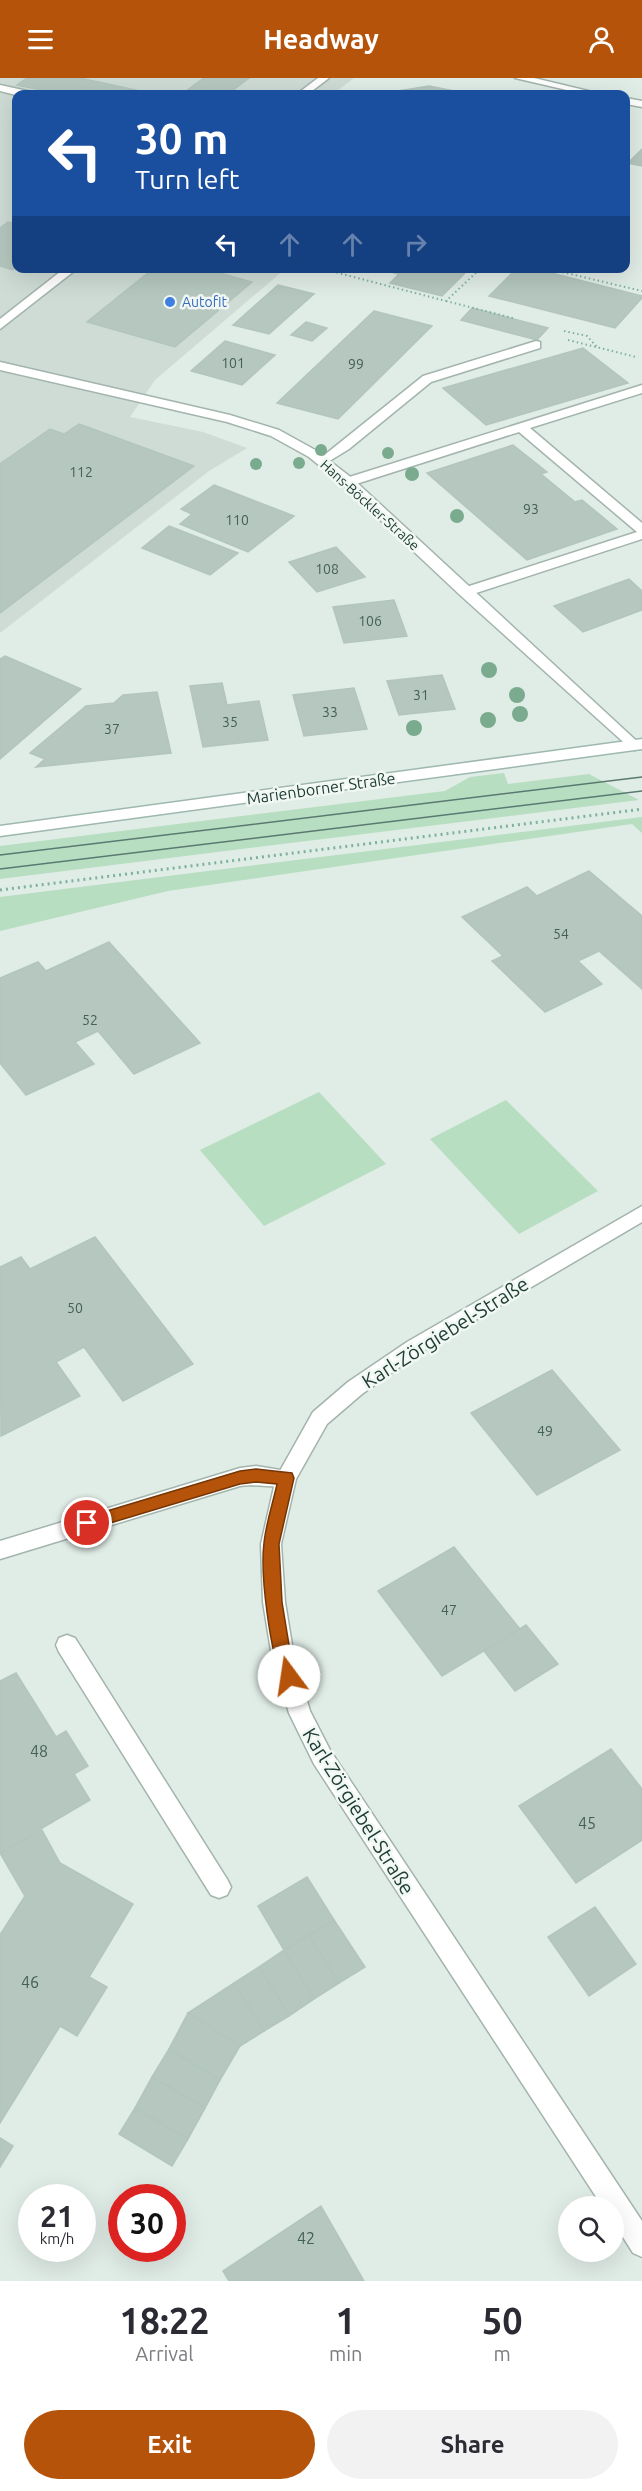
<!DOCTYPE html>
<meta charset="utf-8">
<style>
body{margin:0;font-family:Ubuntu,sans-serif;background:#f2f2f3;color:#2b2b33;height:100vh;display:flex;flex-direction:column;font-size:22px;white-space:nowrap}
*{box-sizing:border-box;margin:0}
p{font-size:20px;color:#7c7c81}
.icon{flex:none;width:33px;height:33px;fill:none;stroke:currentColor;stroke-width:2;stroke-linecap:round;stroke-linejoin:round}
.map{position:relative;height:2203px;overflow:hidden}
.panel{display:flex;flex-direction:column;background:#fff;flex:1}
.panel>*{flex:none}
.guide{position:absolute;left:12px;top:12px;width:618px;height:183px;border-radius:12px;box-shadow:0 6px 24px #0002;background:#1a4fa0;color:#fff;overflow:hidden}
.fabs{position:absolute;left:558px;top:2118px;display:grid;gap:12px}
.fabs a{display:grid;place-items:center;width:66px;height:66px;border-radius:50%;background:#fff;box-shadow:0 6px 24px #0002;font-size:30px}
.speed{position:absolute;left:18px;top:2106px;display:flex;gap:12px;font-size:30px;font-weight:700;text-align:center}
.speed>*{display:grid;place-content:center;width:78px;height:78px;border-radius:50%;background:#fff;box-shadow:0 6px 24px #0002;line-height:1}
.speed small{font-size:15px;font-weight:400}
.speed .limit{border:9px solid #d22;background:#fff;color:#111}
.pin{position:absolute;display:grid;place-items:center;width:51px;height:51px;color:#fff;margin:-26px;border:3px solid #fff;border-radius:50%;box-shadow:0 2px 6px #0007}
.me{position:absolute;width:66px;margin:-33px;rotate:346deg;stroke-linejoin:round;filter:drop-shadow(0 0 4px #0008)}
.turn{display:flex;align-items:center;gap:21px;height:126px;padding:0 24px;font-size:27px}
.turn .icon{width:78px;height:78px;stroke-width:2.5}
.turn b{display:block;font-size:42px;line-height:51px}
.lanes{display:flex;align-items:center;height:57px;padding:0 24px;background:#0003;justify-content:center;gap:30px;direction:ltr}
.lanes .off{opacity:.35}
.eta{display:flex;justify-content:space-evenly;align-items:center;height:102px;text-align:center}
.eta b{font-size:36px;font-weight:700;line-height:42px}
.button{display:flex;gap:12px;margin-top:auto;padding:12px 24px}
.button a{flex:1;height:69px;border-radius:36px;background:#b45309;color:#fff;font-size:24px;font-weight:700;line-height:69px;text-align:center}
.button a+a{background:#f2f2f3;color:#2b2b33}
header{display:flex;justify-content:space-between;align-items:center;height:78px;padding:0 24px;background:#b45309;color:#fff;font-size:27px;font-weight:700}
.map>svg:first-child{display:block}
</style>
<header><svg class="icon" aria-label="menu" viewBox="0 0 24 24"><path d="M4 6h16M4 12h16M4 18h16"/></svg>Headway<svg class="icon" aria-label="person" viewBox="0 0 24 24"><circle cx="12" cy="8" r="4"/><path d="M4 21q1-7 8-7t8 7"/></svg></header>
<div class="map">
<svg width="642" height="2203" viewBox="0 0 642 2203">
<rect width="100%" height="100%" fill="#e0ece6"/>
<!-- built -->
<polygon fill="#cedcd5" points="0,0 354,0 333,16 16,16 16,190 285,191 155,302 130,339 203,354 247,370 209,393 0,555"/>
<!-- green -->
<g fill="#b8dec2">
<polygon points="504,695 508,706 589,696 639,722 0,801 0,768 445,713 470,699"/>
<polygon points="642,739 642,755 632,746 168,813 0,853 0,819"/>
<polygon points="319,1014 386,1086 264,1148 200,1072"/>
<polygon points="506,1022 598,1113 519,1156 430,1061"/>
</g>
<!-- building -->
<g fill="#b5c7bf" stroke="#b2c6bd" stroke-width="1.5">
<polygon points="27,0 80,0 154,16 61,16 17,7"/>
<polygon points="204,0 249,0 228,16 182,16"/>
<polygon points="429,8 459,14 457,16 379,16"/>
<polygon points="642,71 642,88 628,85"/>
<polygon points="8,144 16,146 16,189 13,192 0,188 0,150"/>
<polygon points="154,190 202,190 252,204 175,269 87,244"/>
<polygon points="385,190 470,190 442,218 390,205 399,196 383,192"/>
<polygon points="517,190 532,190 642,218 642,220 615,250 489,218"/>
<polygon points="278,207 314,216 269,256 233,247"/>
<polygon points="472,230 548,250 537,262 461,242"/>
<polygon points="374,233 432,248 338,341 277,325"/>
<polygon points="306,244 327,250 312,263 291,257"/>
<polygon points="225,263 275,277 242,307 191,293"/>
<polygon points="583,270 628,305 486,347 443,310"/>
<polygon points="79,346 194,388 0,535 0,386 50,351 64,356"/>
<polygon points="513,367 547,394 541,396 575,424 582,422 617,451 527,482 427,395"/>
<polygon points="214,407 294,438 248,474 180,446 192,436 181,431"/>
<polygon points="169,448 238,475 210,497 142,470"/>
<polygon points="336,469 365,499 317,514 289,484"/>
<polygon points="629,501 642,513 642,532 583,554 554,528"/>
<polygon points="394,522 407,558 344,565 333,529"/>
<polygon points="5,578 81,611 0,681 0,581"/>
<polygon points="442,597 455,631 399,637 387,603"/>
<polygon points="222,605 227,627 259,623 268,662 203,669 190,608"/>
<polygon points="354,610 367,651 304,658 293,617"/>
<polygon points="157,614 171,675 36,689 45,681 30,675 86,628 114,625 123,617"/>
<polygon points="589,793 642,838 642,911 599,873 578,883 602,906 545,934 492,883 503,878 462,839 527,809 537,818"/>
<polygon points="109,864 200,965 134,996 98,953 75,964 94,986 26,1017 0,985 0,900 38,884 46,893"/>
<polygon points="95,1159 193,1286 123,1323 84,1269 56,1284 80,1318 1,1358 0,1189 21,1179 30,1191"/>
<polygon points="552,1292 620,1372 537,1417 471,1335"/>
<polygon points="454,1469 520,1551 442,1598 378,1513"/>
<polygon points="526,1547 558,1586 515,1613 484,1573"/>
<polygon points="16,1595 56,1659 66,1653 88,1688 74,1696 90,1722 0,1775 0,1603"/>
<polygon points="611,1671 642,1711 642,1762 576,1805 519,1728"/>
<polygon points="42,1752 60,1785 133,1826 89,1899 107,1909 77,1958 60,1948 0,2045 0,1857 25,1818 0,1775"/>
<polygon points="307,1799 334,1842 284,1872 258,1828"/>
<polygon points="595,1829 636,1886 589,1918 548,1859"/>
<polygon points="334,1842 365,1889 339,1905 309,1858"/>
<polygon points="309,1858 339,1905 314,1921 284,1872"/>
<polygon points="284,1872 314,1921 289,1938 259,1889"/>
<polygon points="259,1889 289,1938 264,1953 234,1905"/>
<polygon points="234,1905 264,1953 240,1968 188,1935"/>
<polygon points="188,1935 240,1968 220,2002 169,1971"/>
<polygon points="169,1971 220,2002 205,2030 152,1999"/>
<polygon points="152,1999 205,2030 188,2061 135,2030"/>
<polygon points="135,2030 188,2061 172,2088 119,2056"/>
<polygon points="0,2060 13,2068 0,2089"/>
<polygon points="321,2128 364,2203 229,2203 223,2193"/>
</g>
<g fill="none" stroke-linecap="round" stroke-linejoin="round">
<defs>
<g id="lane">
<polygon points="0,7 32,14 33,16 16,17 0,13"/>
<polygon points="536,263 540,264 540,270 431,304 349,371 323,387 317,383 423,298"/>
<polygon points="642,307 642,315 530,350 642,445 642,461 470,517 465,518 458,514 460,511 637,454 519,354 353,407 348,408 342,404 343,401"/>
<path d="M256,1388l37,6 3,6 -3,6c-16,6 -36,-1 -53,2l-240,73v-18l240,-73z"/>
<polygon points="67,1557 75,1560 227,1801 231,1809 227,1817 219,1820 211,1817 59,1574 56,1567 59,1560"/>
</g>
<g id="street">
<polygon points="318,0 329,0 308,16 297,16"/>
<polygon points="515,0 534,0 601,16 584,16"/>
<polygon points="626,20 642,23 642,29 626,26"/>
<polygon points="65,190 78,190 0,251 0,241"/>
<polygon points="0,284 230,337 279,352 317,373 353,401 642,668 635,672 630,670 460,517 343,407 309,379 271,358 227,344 0,292"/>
<polygon points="642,1128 642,1144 421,1274 362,1316 327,1346 296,1401 281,1466 285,1524 294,1579 310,1633 330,1672 642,2143 642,2179 633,2175 614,2145 614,2128 602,2128 314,1686 289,1635 272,1579 263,1524 261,1466 276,1400 313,1334 348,1304 407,1264"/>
</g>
<polygon id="secondary" points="642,661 642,671 0,758 0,748"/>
</defs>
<!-- lane casing -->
<use href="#lane" stroke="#a3b4ad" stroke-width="3"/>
<!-- street casing -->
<use href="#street" stroke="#a3b4ad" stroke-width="3"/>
<!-- secondary casing -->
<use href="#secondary" stroke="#9eb8af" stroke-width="3"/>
<!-- path-far1 -->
<g stroke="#7fb1a1" stroke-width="2" stroke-dasharray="1.5 3" stroke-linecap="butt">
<polyline points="319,190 446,223 481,190"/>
<polyline points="545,190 642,213"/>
<polyline points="446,223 513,240"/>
<polyline points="564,253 587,258 597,269"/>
<polyline points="568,262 636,279"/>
</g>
<!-- path -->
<polyline stroke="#7fb1a1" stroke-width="3" stroke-dasharray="2 4" stroke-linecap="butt" points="0,812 642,731"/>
<!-- lane -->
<use href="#lane" fill="#fff" fill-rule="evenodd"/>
<!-- street -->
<use href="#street" fill="#fff" fill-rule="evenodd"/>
<!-- secondary -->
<use href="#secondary" fill="#fff" fill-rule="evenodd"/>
<!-- tram -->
<g stroke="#5a7970" stroke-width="1.5">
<polyline points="0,777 642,699"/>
<polyline points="0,791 642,713"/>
</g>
</g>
<!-- trees -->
<g fill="#7bab8e">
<circle cx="321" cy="372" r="6"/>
<circle cx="388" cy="375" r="6"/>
<circle cx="299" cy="385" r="6"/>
<circle cx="256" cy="386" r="6"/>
<circle cx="412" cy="396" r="7"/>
<circle cx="457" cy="438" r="7"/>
<circle cx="489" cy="592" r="8"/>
<circle cx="517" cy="617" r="8"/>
<circle cx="520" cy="636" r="8"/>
<circle cx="488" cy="642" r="8"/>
<circle cx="414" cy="650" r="8"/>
</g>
<!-- route -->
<path fill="#b45309" stroke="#753606" stroke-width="1.5" d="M256,1391l36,4 2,5 -15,66 3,58 9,55 6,19 -3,5 -5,2 -6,-2c-13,-28 -23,-107 -19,-138 2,-20 9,-40 13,-59l-21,-2 -16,2 -153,46 -5,-2 -2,-5 2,-4 5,-2 153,-46z"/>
<!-- markers -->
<circle fill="#3f7fe0" stroke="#f1f8f4" stroke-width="2" cx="170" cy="224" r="6"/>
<g text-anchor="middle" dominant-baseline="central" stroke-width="5" stroke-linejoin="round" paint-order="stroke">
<!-- far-shop labels -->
<g font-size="14" fill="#366cbe" stroke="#f1f8f4" text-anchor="start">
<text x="182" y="224">Autofit</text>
</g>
<!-- number labels -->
<g font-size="14" fill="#456058">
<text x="233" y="285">101</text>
<text x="356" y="286">99</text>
<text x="81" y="394">112</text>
<text x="531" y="431">93</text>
<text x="237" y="442">110</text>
<text x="327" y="491">108</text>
<text x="370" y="543">106</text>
<text x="421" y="617">31</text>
<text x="330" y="634">33</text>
<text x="230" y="644">35</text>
<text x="112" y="651">37</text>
<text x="561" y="856">54</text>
<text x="90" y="942">52</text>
<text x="75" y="1230">50</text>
<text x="545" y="1353">49</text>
<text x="449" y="1532">47</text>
</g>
<!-- far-street labels -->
<g font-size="14" fill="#203d35" stroke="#f1f8f4">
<text transform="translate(370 427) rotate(42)">Hans-Böckler-Straße</text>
</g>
<!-- street labels -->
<g font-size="16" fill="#203d35" stroke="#f1f8f4">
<text transform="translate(321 710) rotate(-8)">Marienborner Straße</text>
</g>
<!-- near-number labels -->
<g font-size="16" fill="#456058">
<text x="39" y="1673">48</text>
<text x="587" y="1745">45</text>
<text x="30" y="1904">46</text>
<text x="306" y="2160">42</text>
</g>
<!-- near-street labels -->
<g font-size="20" fill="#203d35" stroke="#f1f8f4">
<text transform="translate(445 1254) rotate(-32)">Karl-Zörgiebel-Straße</text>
<text transform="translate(359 1733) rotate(58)">Karl-Zörgiebel-Straße</text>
</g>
</g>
</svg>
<div class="fabs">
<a><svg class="icon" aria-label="search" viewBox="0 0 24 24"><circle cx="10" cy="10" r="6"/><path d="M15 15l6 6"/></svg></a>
</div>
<div class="speed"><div>21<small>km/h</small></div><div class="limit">30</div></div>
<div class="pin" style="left:87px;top:1445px;background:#d93025"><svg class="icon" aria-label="arrive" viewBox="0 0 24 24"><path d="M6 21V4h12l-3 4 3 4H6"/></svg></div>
<svg class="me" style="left:289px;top:1598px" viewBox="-20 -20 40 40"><circle r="19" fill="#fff"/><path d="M0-13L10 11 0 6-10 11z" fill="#b45309"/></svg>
<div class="guide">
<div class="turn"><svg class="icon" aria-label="left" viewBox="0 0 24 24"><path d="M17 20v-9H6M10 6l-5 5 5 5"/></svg><div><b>30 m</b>Turn left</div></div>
<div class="lanes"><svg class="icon" aria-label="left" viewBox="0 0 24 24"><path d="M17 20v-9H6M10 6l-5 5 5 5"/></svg><svg class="icon off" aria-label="ahead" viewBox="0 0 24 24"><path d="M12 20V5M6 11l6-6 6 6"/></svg><svg class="icon off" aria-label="ahead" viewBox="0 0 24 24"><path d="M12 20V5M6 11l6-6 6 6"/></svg><svg class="icon off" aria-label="right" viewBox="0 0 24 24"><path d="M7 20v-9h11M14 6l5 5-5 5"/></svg></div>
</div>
</div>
<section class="panel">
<div class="eta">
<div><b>18:22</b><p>Arrival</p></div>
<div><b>1</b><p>min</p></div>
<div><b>50</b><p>m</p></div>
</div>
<div class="button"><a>Exit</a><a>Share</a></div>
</section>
